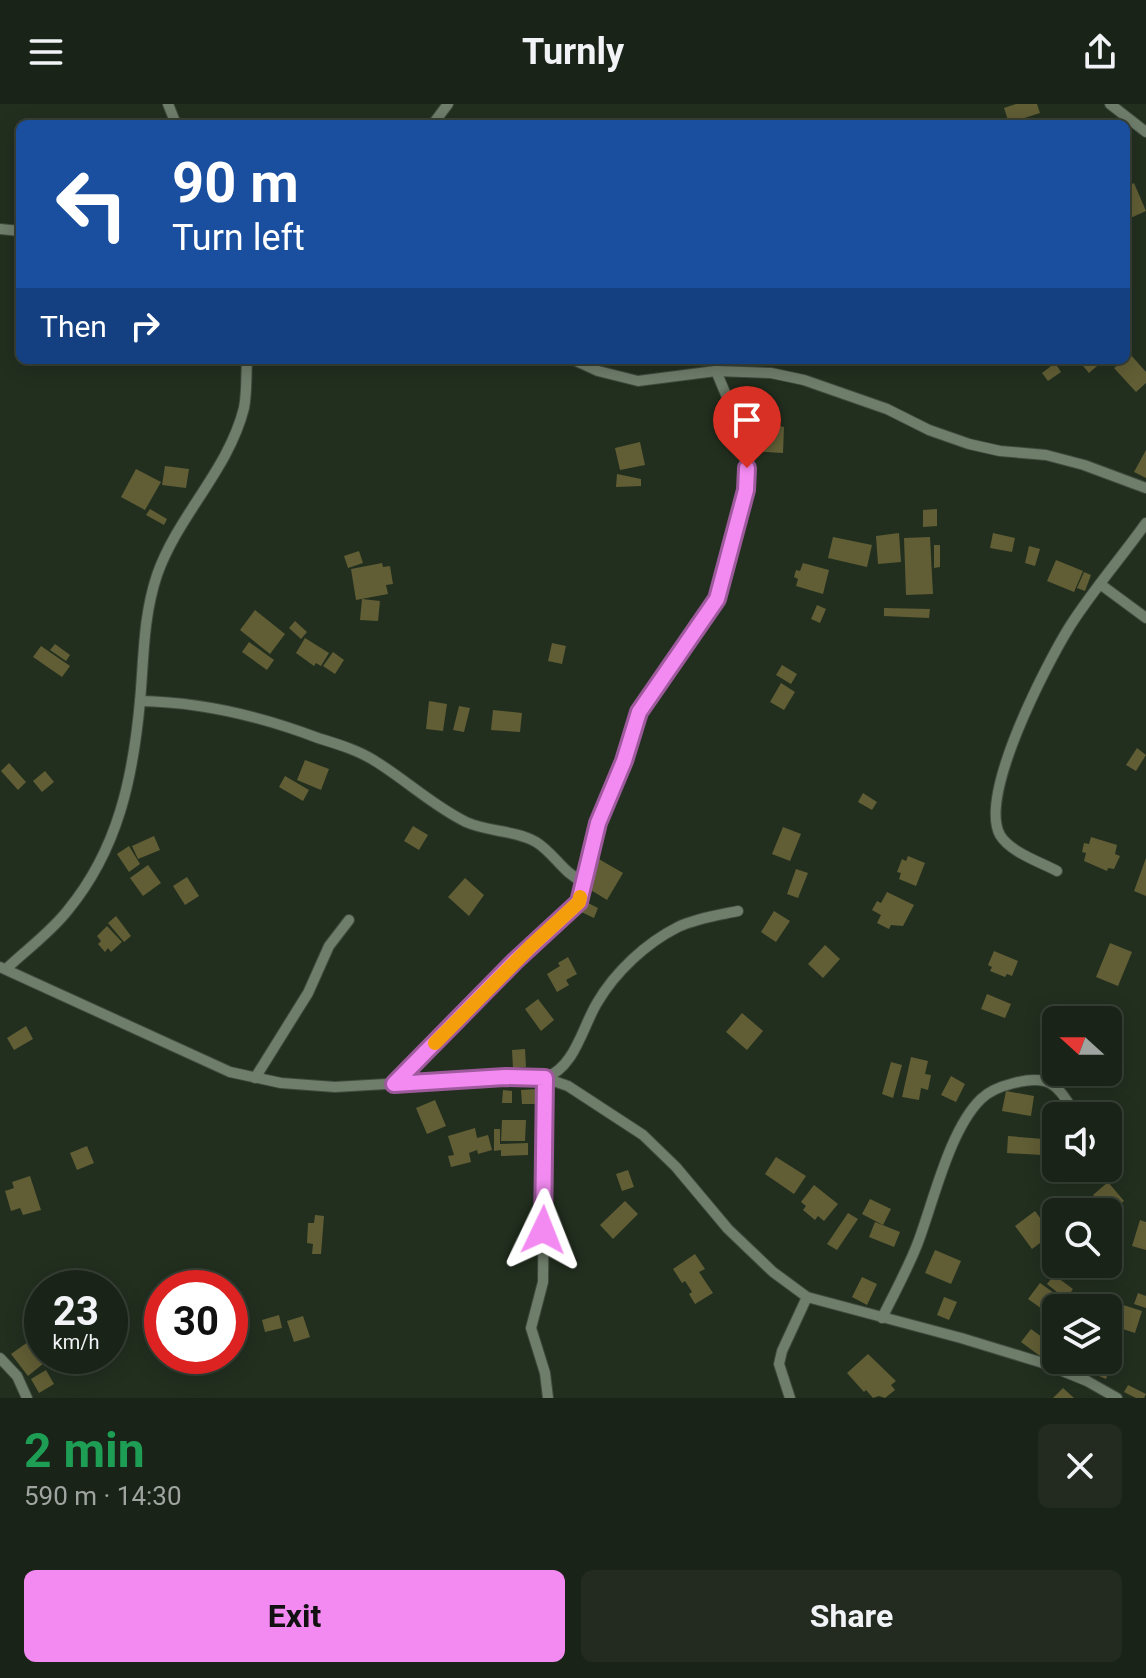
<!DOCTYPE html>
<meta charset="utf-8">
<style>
body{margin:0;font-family:Roboto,sans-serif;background:#232b20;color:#f1f3f6;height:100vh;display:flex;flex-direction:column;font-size:30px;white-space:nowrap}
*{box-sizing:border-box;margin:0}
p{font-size:26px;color:#9fa4a1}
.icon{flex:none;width:44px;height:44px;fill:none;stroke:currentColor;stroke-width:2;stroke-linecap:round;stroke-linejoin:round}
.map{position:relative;height:1294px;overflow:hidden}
.panel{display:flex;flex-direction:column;background:#1a2317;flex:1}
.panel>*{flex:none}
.banner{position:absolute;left:16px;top:16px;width:1114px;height:244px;border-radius:12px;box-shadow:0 4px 20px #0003,0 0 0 2px #384036;background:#1a4fa0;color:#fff;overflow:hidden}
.needle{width:52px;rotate:291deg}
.fabs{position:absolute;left:1042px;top:902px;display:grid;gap:16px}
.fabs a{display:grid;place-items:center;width:80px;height:80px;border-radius:12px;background:#1a2317;box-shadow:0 4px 20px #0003,0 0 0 2px #384036;font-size:40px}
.speed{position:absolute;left:24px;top:1166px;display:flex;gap:16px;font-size:40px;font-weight:700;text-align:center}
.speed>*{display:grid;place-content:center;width:104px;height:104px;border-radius:50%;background:#1a2317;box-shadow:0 4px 20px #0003,0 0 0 2px #384036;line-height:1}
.speed small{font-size:20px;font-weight:400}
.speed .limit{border:12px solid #d22;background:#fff;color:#111}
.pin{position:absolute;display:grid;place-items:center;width:68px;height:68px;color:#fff;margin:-82px -34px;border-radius:50% 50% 50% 0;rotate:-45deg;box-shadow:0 0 8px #0007}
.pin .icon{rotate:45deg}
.me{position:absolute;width:88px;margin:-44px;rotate:2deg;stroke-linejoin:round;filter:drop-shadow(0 0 6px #0008)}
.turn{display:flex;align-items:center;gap:28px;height:168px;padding:0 24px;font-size:36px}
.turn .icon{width:104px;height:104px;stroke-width:2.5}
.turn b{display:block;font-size:56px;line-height:68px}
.then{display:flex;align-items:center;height:76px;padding:0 24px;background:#0003;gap:16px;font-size:30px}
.round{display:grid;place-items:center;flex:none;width:84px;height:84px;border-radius:12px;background:#232b20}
.headline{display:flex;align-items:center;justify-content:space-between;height:136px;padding:0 24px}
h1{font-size:48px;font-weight:700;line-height:60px;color:#1e9e55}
.action{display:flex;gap:16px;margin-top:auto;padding:16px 24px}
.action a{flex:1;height:92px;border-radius:12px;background:#f38af1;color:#111;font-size:32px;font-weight:700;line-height:92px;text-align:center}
.action a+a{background:#232b20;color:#f1f3f6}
header{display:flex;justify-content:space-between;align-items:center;height:104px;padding:0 24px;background:#1a2317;font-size:36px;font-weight:700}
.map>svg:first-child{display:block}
</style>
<header><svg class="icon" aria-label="menu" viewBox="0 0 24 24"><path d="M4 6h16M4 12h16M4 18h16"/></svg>Turnly<svg class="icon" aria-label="share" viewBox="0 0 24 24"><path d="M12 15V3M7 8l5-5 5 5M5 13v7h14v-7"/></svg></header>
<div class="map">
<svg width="1146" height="1294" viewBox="0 0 1146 1294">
<rect width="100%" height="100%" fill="#222f1f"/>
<!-- building -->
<g fill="#615e35">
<polygon points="1016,0 1037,0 1040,9 1009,19 1004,4"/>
<polygon points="1134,79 1146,107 1126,116 1126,83"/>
<polygon points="1130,250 1146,268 1146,279 1136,288 1114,264 1126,256"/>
<polygon points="1078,256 1104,256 1089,269"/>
<polygon points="1055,259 1061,268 1048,277 1042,269"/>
<polygon points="761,318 784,323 783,349 752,347 753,324 761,324"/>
<polygon points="640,338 645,361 620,366 615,344"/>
<polygon points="1146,346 1146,374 1134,368"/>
<polygon points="165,362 189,365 186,384 162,381"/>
<polygon points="136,365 161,378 145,406 121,393"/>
<polygon points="617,370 641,375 641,382 616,383"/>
<polygon points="150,405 167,415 164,421 146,411"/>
<polygon points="937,405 937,422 923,423 923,406"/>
<polygon points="899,429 901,458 878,460 876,432"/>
<polygon points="993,429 1015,434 1012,448 990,444"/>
<polygon points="833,433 872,441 867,463 828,454"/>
<polygon points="930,433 933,490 906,491 904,434"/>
<polygon points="934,441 940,441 940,463 934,464"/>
<polygon points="1029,442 1040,445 1035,462 1025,459"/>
<polygon points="359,447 363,459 348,464 344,452"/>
<polygon points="1056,456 1083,467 1074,488 1047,477"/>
<polygon points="382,459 383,463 390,462 393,480 386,481 388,490 356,496 351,465"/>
<polygon points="803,459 829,466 823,490 796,482 798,475 794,473 796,466 800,467"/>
<polygon points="1084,468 1091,471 1085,487 1077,484"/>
<polygon points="362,495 380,497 378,517 360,516"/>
<polygon points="817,501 826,505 820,519 811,515"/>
<polygon points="884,504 930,505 929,514 884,512"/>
<polygon points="255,506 285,530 270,550 240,526"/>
<polygon points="295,517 307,528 301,535 289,524"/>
<polygon points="305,534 329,549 321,562 316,559 314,562 296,549"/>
<polygon points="249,538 274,556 267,566 242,548"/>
<polygon points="552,539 566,542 562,560 548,557"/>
<polygon points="55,540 70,551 66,557 50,546"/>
<polygon points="41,542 70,562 62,573 33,553"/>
<polygon points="333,548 344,556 335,570 323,562"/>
<polygon points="782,561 797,570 791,580 776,571"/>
<polygon points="781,579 795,588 784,606 770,598"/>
<polygon points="429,597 447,600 443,627 426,625"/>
<polygon points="459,602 470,604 464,628 453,626"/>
<polygon points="493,606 522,609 520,628 491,626"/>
<polygon points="1137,644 1146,651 1136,667 1126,661"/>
<polygon points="305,656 329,665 321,686 297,676"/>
<polygon points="9,659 26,678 18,686 1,667"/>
<polygon points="45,667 54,678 42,688 33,677"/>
<polygon points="285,672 309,686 303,697 279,683"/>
<polygon points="863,689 877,698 872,706 858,698"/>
<polygon points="413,722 428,731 419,746 404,737"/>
<polygon points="783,723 801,730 790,757 772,750"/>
<polygon points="154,732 160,746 138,755 132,742"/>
<polygon points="1091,733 1117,741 1115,750 1120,752 1114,765 1108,764 1107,767 1084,757 1086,749 1082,748 1084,739 1089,740"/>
<polygon points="129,742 140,760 129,768 117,750"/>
<polygon points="908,752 925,759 916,782 899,775 901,769 897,768 902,755 906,757"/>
<polygon points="597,754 623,769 607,796 586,783 590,776 585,773"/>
<polygon points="1146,754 1146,792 1134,787"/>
<polygon points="148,761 161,779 143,792 130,774"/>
<polygon points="796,765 808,769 798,794 787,790"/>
<polygon points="187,773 199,792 185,801 173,782"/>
<polygon points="465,774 484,791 469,812 448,793"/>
<polygon points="887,788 914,801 903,822 891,821 889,825 877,819 881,811 872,806 877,797 881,799"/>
<polygon points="584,797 598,804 594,814 579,807"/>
<polygon points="774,807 790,817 776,838 761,828"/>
<polygon points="116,812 131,832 124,838 108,819"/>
<polygon points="107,822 122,838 111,848 108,844 105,848 98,840 101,837 97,832"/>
<polygon points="1110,839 1132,848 1118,882 1096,873"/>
<polygon points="825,841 840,855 823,874 808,860"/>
<polygon points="994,847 1018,857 1012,872 1007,870 1005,873 990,867 992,863 988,861"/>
<polygon points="568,853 577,870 566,876 569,881 557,888 547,870 560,862 558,859"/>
<polygon points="987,890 1011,900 1005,914 981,905"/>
<polygon points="538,895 554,916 541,927 525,905"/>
<polygon points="742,909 763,927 747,946 726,928"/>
<polygon points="26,922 33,935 14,946 7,934"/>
<polygon points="525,945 526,963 513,964 512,946"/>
<polygon points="911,953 928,957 925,970 931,971 928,986 921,984 919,996 902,993"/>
<polygon points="891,958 902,961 893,994 882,990"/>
<polygon points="951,972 965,980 956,998 941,991"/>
<polygon points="536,985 537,1000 522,1000 521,986"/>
<polygon points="503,986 512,987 512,999 502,999"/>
<polygon points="1006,987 1034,992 1031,1012 1002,1007"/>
<polygon points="435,996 446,1022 427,1030 416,1004"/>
<polygon points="1049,1000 1060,1001 1059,1012 1056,1012 1056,1025 1047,1024"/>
<polygon points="502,1016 526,1016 525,1037 501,1037"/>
<polygon points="475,1024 477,1034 488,1031 492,1046 478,1050 477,1046 469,1049 471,1058 451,1063 448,1052 454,1051 448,1032"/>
<polygon points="494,1025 500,1025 500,1040 528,1039 528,1051 501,1052 501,1046 494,1047"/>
<polygon points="1008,1032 1043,1035 1042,1051 1007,1049"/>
<polygon points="87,1042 94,1059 77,1066 70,1049"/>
<polygon points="776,1053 806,1072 794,1090 765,1070"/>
<polygon points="628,1066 634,1083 622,1087 616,1070"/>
<polygon points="30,1072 41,1106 23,1111 20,1104 11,1107 5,1087 14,1084 12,1078"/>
<polygon points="1108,1078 1124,1097 1109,1109 1093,1091"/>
<polygon points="814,1081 838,1100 824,1117 818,1112 815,1116 803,1106 806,1102 801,1098"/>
<polygon points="870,1095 891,1105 883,1121 862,1110"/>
<polygon points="625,1097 638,1110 613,1135 600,1121"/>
<polygon points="1035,1107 1052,1130 1032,1145 1015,1122"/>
<polygon points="848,1109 858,1115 837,1146 827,1140"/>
<polygon points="315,1111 324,1112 321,1150 312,1150 313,1140 307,1139 308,1119 314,1119"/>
<polygon points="1140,1116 1146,1118 1146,1146 1132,1142"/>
<polygon points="875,1118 900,1128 894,1143 869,1133"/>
<polygon points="935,1146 961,1157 951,1180 925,1169"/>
<polygon points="695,1150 705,1165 699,1168 713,1189 695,1200 689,1190 692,1188 685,1177 682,1179 673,1165"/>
<polygon points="1054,1171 1073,1185 1069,1191 1065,1188 1062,1192 1047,1180"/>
<polygon points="862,1173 877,1180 867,1201 852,1193"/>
<polygon points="1040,1179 1064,1196 1052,1212 1028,1195"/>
<polygon points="1138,1189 1146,1192 1146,1204 1134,1200"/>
<polygon points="944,1193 957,1198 949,1216 937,1211"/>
<polygon points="1117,1199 1142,1207 1135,1229 1110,1221 1108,1203 1115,1206"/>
<polygon points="279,1211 282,1224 265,1228 262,1216"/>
<polygon points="303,1212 310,1233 294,1238 287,1217"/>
<polygon points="1031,1225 1050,1239 1040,1252 1021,1238"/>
<polygon points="28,1238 44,1259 28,1272 11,1250"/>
<polygon points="868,1250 896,1277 891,1281 895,1286 885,1294 879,1292 873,1294 866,1286 864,1288 847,1269"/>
<polygon points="1091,1256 1111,1262 1106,1275 1087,1267"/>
<polygon points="46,1266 54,1280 39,1289 31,1275"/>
<polygon points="1128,1281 1146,1290 1144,1294 1136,1294 1124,1288"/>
<polygon points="1063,1284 1074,1294 1053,1294"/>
</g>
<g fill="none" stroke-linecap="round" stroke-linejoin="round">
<defs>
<g id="minor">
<polyline points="168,0 176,20"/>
<polyline points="1110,0 1146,28"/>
<polyline points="433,20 448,0"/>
<polyline points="0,125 20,127"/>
<polyline points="574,256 598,267 638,277 716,267 771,269 804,276 887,305 929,326 969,340 1000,347 1046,351 1084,361 1146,384"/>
<polyline points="1100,480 1146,514"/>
<path d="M140,597c63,1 120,15 178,37 19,6 40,12 57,23 31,19 58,45 91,61 22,10 49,8 70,20 18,11 27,31 46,39"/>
<path d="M1057,767c-17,-9 -47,-19 -57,-36 -22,-40 47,-172 70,-209 23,-36 51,-68 76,-103"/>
<polyline points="0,863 230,968 281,979 335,983 505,973 545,974 568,982 643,1031 676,1063 728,1125 773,1168 807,1193 961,1234 1043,1259 1087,1277 1117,1294"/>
<path d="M6,865c20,-19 45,-37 62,-59 50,-61 65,-132 72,-209 4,-44 3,-84 17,-126 21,-60 71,-104 87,-167 3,-15 2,-32 3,-48"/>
<polyline points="255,974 308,889 329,842 349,816"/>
<polyline points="394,980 515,857 579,798 598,719 624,657 639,608 717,495 746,386 747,364 740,324 716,267"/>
<path d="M882,1214c12,-24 25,-48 35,-73 16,-41 32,-115 64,-146 9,-9 21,-13 33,-16 40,-10 44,5 63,33"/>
<polyline points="0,1254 17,1272 27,1294"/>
<path d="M548,1294l-3,-25 -14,-45 12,-46 2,-204c30,-11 37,-50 52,-75 18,-31 49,-60 81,-76 19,-9 41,-12 60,-16"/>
<polyline points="790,1294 779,1260 782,1247 807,1193"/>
</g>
</defs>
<!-- minor casing -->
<use href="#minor" stroke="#3f4a3d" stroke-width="12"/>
<!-- minor -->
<use href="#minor" stroke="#6f7d6b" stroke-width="10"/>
</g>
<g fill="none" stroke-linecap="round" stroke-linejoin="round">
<defs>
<polyline id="route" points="543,1126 545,974 505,973 394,980 515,857 579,798 598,719 624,657 639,608 717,495 746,386 747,364"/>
</defs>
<!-- route casing -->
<use href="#route" stroke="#9e5a9d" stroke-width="20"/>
<!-- route -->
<use href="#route" stroke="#f38af1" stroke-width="14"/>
<!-- slow -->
<polyline stroke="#f59e0b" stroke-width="14" points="435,939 531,842 579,798 580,793"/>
</g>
</svg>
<div class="fabs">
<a><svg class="needle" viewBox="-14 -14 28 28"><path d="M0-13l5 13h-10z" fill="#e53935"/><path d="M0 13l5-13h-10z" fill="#9fa4a1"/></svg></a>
<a><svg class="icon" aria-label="sound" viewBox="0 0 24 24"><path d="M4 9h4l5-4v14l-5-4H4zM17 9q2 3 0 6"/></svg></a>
<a><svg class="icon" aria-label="search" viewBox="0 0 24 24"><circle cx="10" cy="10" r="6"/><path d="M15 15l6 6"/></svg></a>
<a><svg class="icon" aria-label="layers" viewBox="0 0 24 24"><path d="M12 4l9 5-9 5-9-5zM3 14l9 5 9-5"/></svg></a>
</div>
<div class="speed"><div>23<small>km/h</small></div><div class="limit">30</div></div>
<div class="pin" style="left:747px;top:364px;background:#d93025"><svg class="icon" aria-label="arrive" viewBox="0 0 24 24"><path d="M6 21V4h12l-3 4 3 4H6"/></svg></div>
<svg class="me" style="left:543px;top:1126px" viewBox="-20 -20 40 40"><path d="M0-17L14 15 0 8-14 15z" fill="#f38af1" stroke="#fff" stroke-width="4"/></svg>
<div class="banner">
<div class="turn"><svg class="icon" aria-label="left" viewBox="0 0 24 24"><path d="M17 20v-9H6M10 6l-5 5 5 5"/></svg><div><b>90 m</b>Turn left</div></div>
<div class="then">Then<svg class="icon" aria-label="right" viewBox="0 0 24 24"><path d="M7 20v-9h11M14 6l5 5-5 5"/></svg></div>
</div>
</div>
<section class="panel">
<div class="headline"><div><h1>2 min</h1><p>590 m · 14:30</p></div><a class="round"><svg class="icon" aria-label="close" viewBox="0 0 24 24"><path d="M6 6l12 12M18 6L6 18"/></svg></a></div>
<div class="action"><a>Exit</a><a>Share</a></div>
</section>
